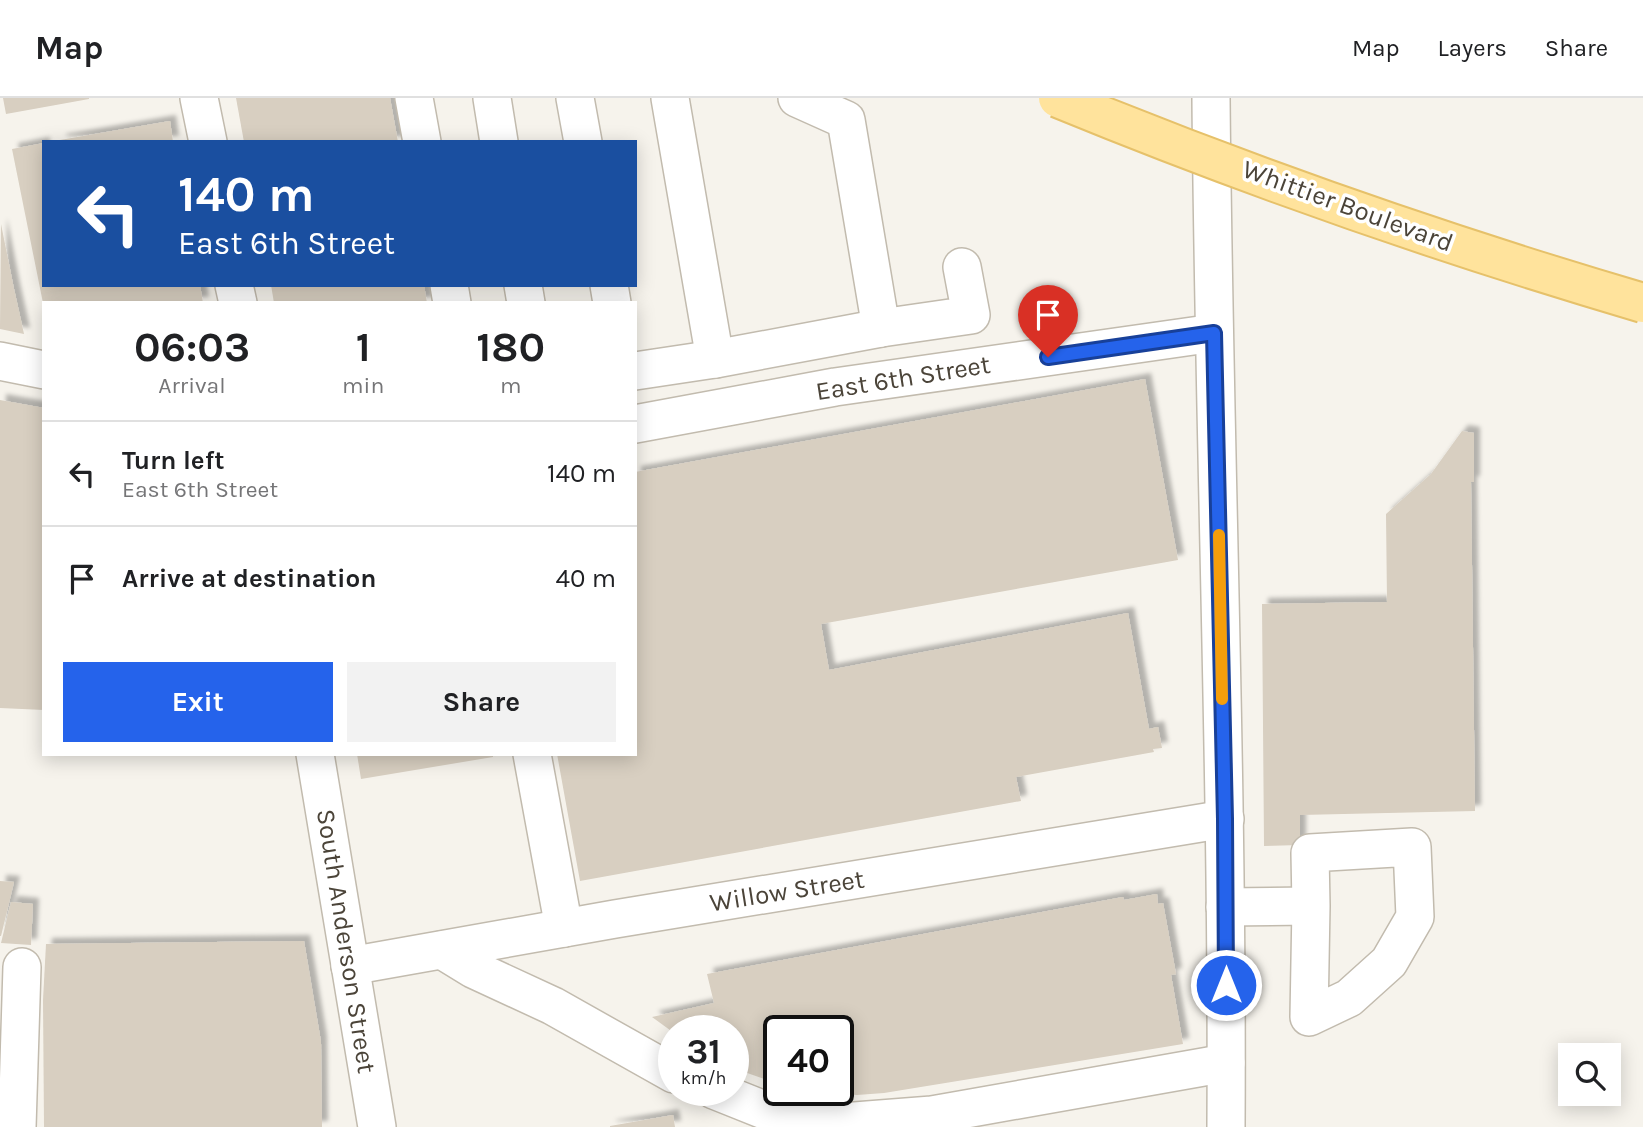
<!DOCTYPE html>
<style>
body{margin:0;font-family:Karla,sans-serif;background:#f2f2f2;color:#202124;height:100vh;display:flex;flex-direction:column;font-size:26px;white-space:nowrap}
*{box-sizing:border-box;margin:0}
p{font-size:23px;color:#757577}
.icon{flex:none;width:38px;height:38px;fill:none;stroke:currentColor;stroke-width:2;stroke-linecap:round;stroke-linejoin:round}
.map{position:relative;flex:1;overflow:hidden}
.sheet{position:absolute;left:42px;top:203px;width:595px;height:455px;display:flex;flex-direction:column;background:#fff;border-radius:0px;box-shadow:0 4px 18px #0003}
.sheet>*{flex:none}
.guide{position:absolute;left:42px;top:42px;width:595px;height:147px;border-radius:0px;box-shadow:0 4px 18px #0003;background:#1a4fa0;color:#fff;overflow:hidden}
.controls{position:absolute;left:1558px;top:945px;display:grid;gap:14px}
.controls a{display:grid;place-items:center;width:63px;height:63px;border-radius:0px;background:#fff;box-shadow:0 4px 18px #0003;font-size:35px}
.speed{position:absolute;left:658px;top:917px;display:flex;gap:14px;font-size:35px;font-weight:700;text-align:center}
.speed>*{display:grid;place-content:center;width:91px;height:91px;border-radius:50%;background:#fff;box-shadow:0 4px 18px #0003;line-height:1}
.speed small{font-size:18px;font-weight:400}
.speed .limit{border:4px solid #111;border-radius:10px;background:#fff;color:#111}
.pin{position:absolute;display:grid;place-items:center;width:60px;height:60px;color:#fff;margin:-72px -30px;border-radius:50% 50% 50% 0;rotate:-45deg;box-shadow:0 0 7px #0007}
.pin .icon{rotate:45deg}
.me{position:absolute;width:77px;margin:-38px;rotate:0deg;stroke-linejoin:round;filter:drop-shadow(0 0 5px #0008)}
.turn{display:flex;align-items:center;gap:24px;height:147px;padding:0 21px;font-size:32px}
.turn .icon{width:91px;height:91px;stroke-width:2.5}
.turn b{display:block;font-size:49px;line-height:60px}
.eta{display:flex;justify-content:space-evenly;align-items:center;height:119px;text-align:center}
.eta b{font-size:42px;font-weight:700;line-height:49px}
.cta{display:flex;gap:14px;margin-top:auto;padding:14px 21px}
.cta a{flex:1;height:80px;border-radius:0px;background:#2563eb;color:#fff;font-size:28px;font-weight:700;line-height:80px;text-align:center}
.cta a+a{background:#f2f2f2;color:#202124}
ul{padding:0;list-style:none}
li{display:flex;align-items:center;gap:21px;height:105px;padding:0 21px;border-top:2px solid #e0e0e0}
li div{flex:1}
li b{display:block;font-size:26px}
li em{font-style:normal}
header{display:flex;align-items:center;gap:42px;box-sizing:border-box;height:98px;padding:0 35px;background:#fff;border-bottom:2px solid #e0e0e0}
header strong{font-size:33px}
nav{display:flex;gap:38px;margin-inline-start:auto;font-size:24px}
.map>svg:first-child{display:block}
</style>
<header>
<strong>Map</strong>
<nav><a>Map</a><a>Layers</a><a>Share</a></nav>
</header>
<div class="map">
<svg width="1643" height="1029" viewBox="0 0 1643 1029">
<defs>
<filter id="shadow"><feDropShadow dx="6" dy="-6" stdDeviation="2" flood-color="#0004"/></filter>
</defs>
<rect width="100%" height="100%" fill="#f6f3ec"/>
<!-- building -->
<g fill="#d8cfc1" filter="url(#shadow)">
<polygon points="3,0 89,0 89,1 6,16"/>
<polygon points="236,0 390,0 398,44 244,44"/>
<polygon points="170,23 173,44 61,44 60,42"/>
<polygon points="44,45 44,187 200,187 203,205 43,205 12,51"/>
<polygon points="1,126 14,191 24,236 0,231"/>
<polygon points="271,187 424,187 427,205 274,205"/>
<polygon points="1145,281 1178,462 821,526 829,572 1128,515 1149,631 1158,629 1162,650 1153,651 1154,654 1016,679 1021,703 580,783 557,656 635,656 635,374"/>
<polygon points="0,302 44,310 44,612 0,610"/>
<polygon points="1462,333 1474,335 1474,384 1471,384 1475,713 1300,717 1300,747 1264,748 1262,506 1387,504 1386,416 1431,376"/>
<polygon points="357,656 493,656 493,659 361,681"/>
<polygon points="0,783 14,784 1,838 0,838"/>
<polygon points="1157,796 1158,806 1163,805 1176,876 1171,877 1183,946 884,995 857,997 823,994 823,992 838,992 838,933 779,933 779,986 733,970 733,933 674,933 674,935 652,919 714,905 707,876 1123,799 1124,802"/>
<polygon points="11,804 33,806 31,847 1,845"/>
<polygon points="304,843 321,944 322,1029 44,1029 43,902 46,846"/>
<polygon points="673,1017 675,1029 610,1029 610,1028"/>
</g>
<g fill="none" stroke-linecap="round" stroke-linejoin="round">
<defs>
<g id="minor">
<polyline points="199,0 208,44"/>
<polyline points="414,0 422,44"/>
<polyline points="492,0 499,44"/>
<polyline points="575,0 583,44"/>
<polyline points="670,0 715,261 881,230 971,217 962,169"/>
<polyline points="797,0 846,22 881,230"/>
<path d="M1211,0c3,343 17,686 15,1029"/>
<polyline points="234,187 238,205"/>
<polyline points="449,187 452,205"/>
<polyline points="523,187 526,205"/>
<polyline points="609,187 612,205"/>
<polyline points="0,263 44,272"/>
<polyline points="635,273 715,261"/>
<polyline points="635,326 835,289 1214,235"/>
<polyline points="315,656 377,1029"/>
<polyline points="532,656 564,830"/>
<polyline points="1225,809 1311,808 1309,919 1349,900 1389,864 1415,819 1412,749 1310,755 1311,808"/>
<polyline points="442,852 473,871 553,908 674,976"/>
<polyline points="350,868 615,821 1225,721"/>
<polyline points="714,992 774,1016 829,1025 932,1017 1226,965"/>
<polyline points="17,1029 22,869"/>
</g>
</defs>
<!-- minor casing -->
<use href="#minor" stroke="#c2bbae" stroke-width="40"/>
<!-- minor -->
<use href="#minor" stroke="#fff" stroke-width="37"/>
<defs>
<path id="major-bridge" d="M1058,0c190,78 388,147 585,205"/>
</defs>
<!-- major-bridge casing -->
<use href="#major-bridge" stroke="#e6c16a" stroke-width="42" stroke-linecap="butt"/>
<!-- major-bridge -->
<use href="#major-bridge" stroke="#ffe39c" stroke-width="38"/>
</g>
<g fill="none" stroke-linecap="round" stroke-linejoin="round">
<defs>
<polyline id="route" points="1048,259 1214,235 1225,721 1226,887"/>
</defs>
<!-- route casing -->
<use href="#route" stroke="#184099" stroke-width="18"/>
<!-- route -->
<use href="#route" stroke="#2563eb" stroke-width="12"/>
<!-- slow -->
<polyline stroke="#f59e0b" stroke-width="12" points="1219,437 1222,601"/>
</g>
<g text-anchor="middle" dominant-baseline="central" stroke-width="7" stroke-linejoin="round" paint-order="stroke">
<!-- street labels -->
<g font-size="26" fill="#4b4439" stroke="#fff">
<text transform="translate(1348 108) rotate(20)">Whittier Boulevard</text>
<text transform="translate(903 280) rotate(-9)">East 6th Street</text>
<text transform="translate(787 793) rotate(-9)">Willow Street</text>
<text transform="translate(346 843) rotate(81)">South Anderson Street</text>
</g>
</g>
</svg>
<div class="controls">
<a><svg class="icon" aria-label="search" viewBox="0 0 24 24"><circle cx="10" cy="10" r="6"/><path d="M15 15l6 6"/></svg></a>
</div>
<div class="speed"><div>31<small>km/h</small></div><div class="limit">40</div></div>
<div class="pin" style="left:1048px;top:259px;background:#d93025"><svg class="icon" aria-label="arrive" viewBox="0 0 24 24"><path d="M6 21V4h12l-3 4 3 4H6"/></svg></div>
<svg class="me" style="left:1226px;top:887px" viewBox="-20 -20 40 40"><circle r="17" fill="#2563eb" stroke="#fff" stroke-width="3"/><path d="M0-11L8 9 0 5-8 9z" fill="#fff"/></svg>
<div class="guide">
<div class="turn"><svg class="icon" aria-label="left" viewBox="0 0 24 24"><path d="M17 20v-9H6M10 6l-5 5 5 5"/></svg><div><b>140 m</b>East 6th Street</div></div>
</div>
<section class="sheet">
<div class="eta">
<div><b>06:03</b><p>Arrival</p></div>
<div><b>1</b><p>min</p></div>
<div><b>180</b><p>m</p></div>
</div>
<ul>
<li><svg class="icon" aria-label="left" viewBox="0 0 24 24"><path d="M17 20v-9H6M10 6l-5 5 5 5"/></svg><div><b>Turn left</b><p>East 6th Street</p></div><em>140 m</em></li>
<li><svg class="icon" aria-label="arrive" viewBox="0 0 24 24"><path d="M6 21V4h12l-3 4 3 4H6"/></svg><div><b>Arrive at destination</b></div><em>40 m</em></li>
</ul>
<div class="cta"><a>Exit</a><a>Share</a></div>
</section>
</div>
